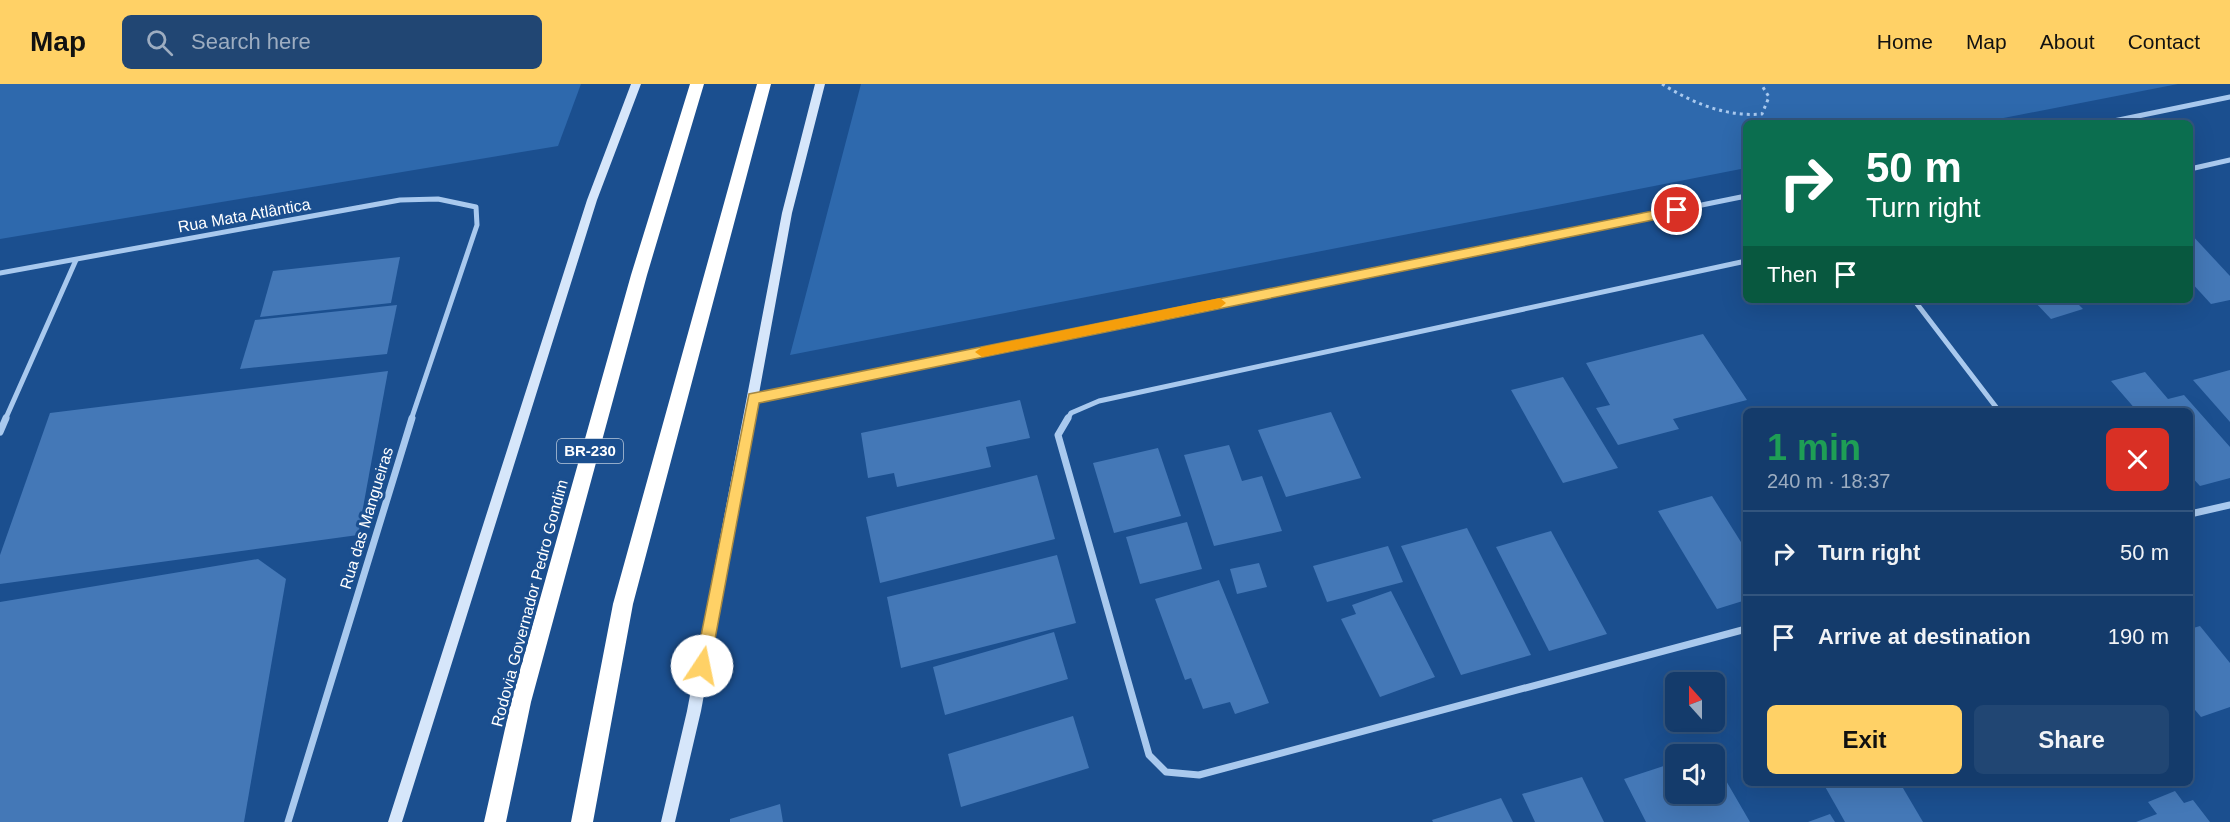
<!DOCTYPE html>
<html lang="en">
<head>
<meta charset="utf-8">
<style>
	:root { --surface:#143b6b; --page:#214673; --text:#f1f3f6; --muted:#9dadc1; --line:#33557e; --accent:#ffd166 }
	body { margin:0; font-family:Helvetica,sans-serif; background:var(--page); color:var(--text); height:100vh; display:flex; flex-direction:column; font-size:22px; white-space:nowrap }
	* { box-sizing:border-box; margin:0 }
	p { font-size:20px; color:var(--muted) }
	.icon { flex:none; width:33px; height:33px; fill:none; stroke:currentColor; stroke-width:2; stroke-linecap:round; stroke-linejoin:round }
	.map { position:relative; flex:1; overflow:hidden }
	.panel { position:absolute; left:1743px; top:324px; width:450px; height:378px; display:flex; flex-direction:column; background:var(--surface); border-radius:9px; box-shadow:0 6px 24px #0002,0 0 0 2px var(--line) }
	.panel>* { flex:none }
	.banner { position:absolute; left:1743px; top:36px; width:450px; height:183px; border-radius:9px; box-shadow:0 6px 24px #0002,0 0 0 2px var(--line); background:#0b6e4f; color:#fff; overflow:hidden }
	.needle { width:39px; rotate:339deg }
	.controls { position:absolute; left:1665px; top:588px; display:grid; gap:12px }
	.controls a { display:grid; place-items:center; width:60px; height:60px; border-radius:9px; background:var(--surface); box-shadow:0 6px 24px #0002,0 0 0 2px var(--line); font-size:30px }
	.pin { position:absolute; display:grid; place-items:center; width:51px; height:51px; color:#fff; margin:-26px; border:3px solid #fff; border-radius:50%; box-shadow:0 2px 6px #0007 }
	.me { position:absolute; width:66px; margin:-33px; rotate:11deg; stroke-linejoin:round; filter:drop-shadow(0 0 4px #0008) }
	.turn { display:flex; align-items:center; gap:21px; height:126px; padding:0 24px; font-size:27px }
	.turn .icon { width:78px; height:78px; stroke-width:2.5 }
	.turn b { display:block; font-size:42px; line-height:51px }
	.then { display:flex; align-items:center; height:57px; padding:0 24px; background:#0003; gap:12px; font-size:22px }
	.round { display:grid; place-items:center; flex:none; width:63px; height:63px; border-radius:9px; background:var(--page) }
	.overview { display:flex; align-items:center; justify-content:space-between; height:102px; padding:0 24px }
	h1 { font-size:36px; font-weight:800; line-height:45px; color:#1e9e55 }
	.primary-button { display:flex; gap:12px; margin-top:auto; padding:12px 24px }
	.primary-button a { flex:1; height:69px; border-radius:9px; background:var(--accent); color:#111; font-size:24px; font-weight:800; line-height:69px; text-align:center }
	.primary-button a+a { background:var(--page); color:var(--text) }
	ul { padding:0; list-style:none }
	li { display:flex; align-items:center; gap:18px; height:84px; padding:0 24px; border-top:2px solid var(--line) }
	li div { flex:1 }
	li b { display:block; font-size:22px }
	li em { font-style:normal }
	header { display:flex; align-items:center; gap:36px; box-sizing:border-box; height:84px; padding:0 30px; background:var(--accent); color:#111 }
	header strong { font-size:28px }
	nav { display:flex; gap:33px; margin-inline-start:auto; font-size:21px }
	.search { width:420px; height:54px; background:var(--page); display:flex; align-items:center; gap:15px; box-sizing:border-box; padding:0 21px; border-radius:9px; color:var(--muted); font-size:22px }
	.map>svg:first-child { display:block }
	.green { fill:#2e69ad }
	.building { fill:#4478b7 }
	.lines { fill:none; stroke-linecap:round; stroke-linejoin:round }
	.path { stroke:#a9c9ee; stroke-width:3; stroke-dasharray:3 4; stroke-linecap:butt }
	.street-far1 { stroke:#a9c9ee; stroke-width:5 }
	.street { stroke:#a9c9ee; stroke-width:7 }
	.secondary { fill:#d6e6fa; fill-rule:evenodd }
	.highway { fill:#fff; fill-rule:evenodd }
	.route { fill:#ffd166; stroke:#a68842; stroke-width:1.5 }
	.slow { fill:#f59e0b }
	.labels { text-anchor:middle; stroke-width:6; stroke-linejoin:round; paint-order:stroke }
	.shield { fill:#1b4f8f; stroke:#bbcadd; stroke-width:1.5 }
	.shield-label { font-size:15px; font-weight:bold; fill:#fff }
	.street-label { font-size:16px; fill:#fff; stroke:#1b4f8f }
</style>
</head>
<body>
<header>
<strong>Map</strong>
<div class="search"><svg class="icon" aria-label="search" viewBox="0 0 24 24"><circle cx="10" cy="10" r="6"/><path d="M15 15l6 6"/></svg>Search here</div>
<nav><a>Home</a><a>Map</a><a>About</a><a>Contact</a></nav>
</header>
<div class="map">
<svg width="2230" height="738" viewBox="0 0 2230 738">
	<rect width="100%" height="100%" fill="#1b4f8f"/>
	<!-- green -->
	<g class="green">
		<polygon points="0,0 581,0 558,62 0,155"/>
		<polygon points="861,0 2178,0 1978,39 1746,39 1746,84 790,271"/>
	</g>
	<!-- building -->
	<g class="building">
		<polygon points="2190,149 2230,192 2230,216 2211,220 2190,197"/>
		<polygon points="400,173 391,219 260,233 273,187"/>
		<polygon points="2033,216 2074,216 2083,225 2051,235"/>
		<polygon points="397,221 387,270 240,285 255,236"/>
		<polygon points="1703,250 1747,316 1673,335 1679,345 1618,361 1596,324 1610,321 1586,279"/>
		<polygon points="2230,286 2230,338 2193,296"/>
		<polygon points="388,287 358,451 0,500 0,471 50,329"/>
		<polygon points="2145,288 2168,315 2184,311 2230,363 2230,394 2200,402 2190,391 2190,327 2137,327 2111,297"/>
		<polygon points="1563,293 1618,384 1563,399 1511,306"/>
		<polygon points="1020,316 1030,354 986,363 991,383 897,403 894,389 868,394 861,349"/>
		<polygon points="1331,328 1361,394 1286,413 1258,346"/>
		<polygon points="1229,361 1242,397 1262,392 1282,447 1214,462 1184,371"/>
		<polygon points="1158,364 1181,432 1114,449 1093,379"/>
		<polygon points="1037,391 1055,455 880,499 866,433"/>
		<polygon points="1712,412 1746,466 1746,516 1717,525 1658,427"/>
		<polygon points="1187,438 1202,485 1140,500 1126,453"/>
		<polygon points="1467,444 1531,571 1461,591 1401,462"/>
		<polygon points="1551,447 1607,550 1549,567 1496,463"/>
		<polygon points="1388,462 1403,498 1327,518 1313,482"/>
		<polygon points="1057,471 1076,539 901,584 887,513"/>
		<polygon points="258,475 286,495 244,738 0,738 0,518"/>
		<polygon points="1259,479 1267,503 1237,510 1230,485"/>
		<polygon points="1219,496 1269,619 1235,630 1230,618 1203,625 1191,594 1185,596 1155,515"/>
		<polygon points="1391,507 1435,593 1380,613 1341,535 1356,530 1352,521"/>
		<polygon points="2200,542 2230,579 2230,623 2201,633 2190,620 2190,545"/>
		<polygon points="1054,548 1068,595 945,631 933,583"/>
		<polygon points="1073,632 1089,684 961,723 948,670"/>
		<polygon points="1714,676 1750,738 1646,738 1624,695 1676,678 1676,710 1714,710"/>
		<polygon points="1582,693 1604,738 1535,738 1522,710"/>
		<polygon points="1823,699 1900,699 1923,738 1845,738"/>
		<polygon points="2175,707 2184,719 2193,716 2210,738 2136,738 2157,730 2148,718"/>
		<polygon points="1501,714 1513,738 1433,738 1432,736"/>
		<polygon points="780,720 783,738 730,738 730,735"/>
		<polygon points="1830,730 1835,738 1808,738"/>
	</g>
	<g class="lines">
		<!-- path -->
		<path class="path" d="M1662,0C1693,19 1725,33 1762,30L1769,13L1761,0"/>
		<!-- street-far1 -->
		<g class="street-far1">
			<polyline points="2104,39 2230,13"/>
			<polyline points="2190,85 2230,76"/>
			<polyline points="0,189 400,116 438,115 476,123 477,141 411,336"/>
			<polyline points="1914,216 1999,327"/>
			<polyline points="753,314 1746,112"/>
			<polyline points="5,336 76,176"/>
			<polyline points="1067,336 1071,329 1099,317 1746,177"/>
		</g>
		<!-- street -->
		<g class="street">
			<polyline points="1068,334 1058,351 1149,671 1166,688 1199,691 1746,545"/>
			<polyline points="0,348 6,334"/>
			<polyline points="2190,430 2230,421"/>
			<polyline points="288,738 412,334"/>
		</g>
		<!-- secondary -->
		<g class="secondary">
			<polygon points="631,0 641,0 597,116 402,738 388,738 587,116"/>
			<polygon points="815,0 825,0 792,129 701,627 675,738 661,738 687,627 782,129"/>
		</g>
		<!-- highway -->
		<g class="highway">
			<polygon points="690,0 704,0 647,191 531,618 506,738 484,738 511,618 631,191"/>
			<polygon points="757,0 771,0 633,520 593,738 571,738 613,520"/>
		</g>
	</g>
	<!-- route -->
	<polygon class="route" points="1677,122 1683,126 1677,131 759,319 710,582 708,588 702,590 697,588 695,582 749,310"/>
	<!-- slow -->
	<polygon class="slow" points="1220,214 1226,219 1220,224 982,273 975,268 982,263"/>
	<g class="labels">
		<!-- shield labels -->
		<rect class="shield" x="557" y="355" width="66" height="24" rx="4.5"/>
		<g class="shield-label">
			<text x="590" y="372">BR-230</text>
		</g>
		<!-- street labels -->
		<g class="street-label">
			<text transform="translate(244 131) rotate(-10)" y="6">Rua Mata Atlântica</text>
			<text transform="translate(366 434) rotate(-73)" y="6">Rua das Mangueiras</text>
			<text transform="translate(529 519) rotate(-75)" y="6">Rodovia Governador Pedro Gondim</text>
		</g>
	</g>
</svg>
<div class="controls">
<a><svg class="needle" viewBox="-14 -14 28 28"><path d="M0-13l5 13h-10z" fill="#e53935"/><path d="M0 13l5-13h-10z" fill="#9dadc1"/></svg></a>
<a><svg class="icon" aria-label="sound" viewBox="0 0 24 24"><path d="M4 9h4l5-4v14l-5-4H4zM17 9q2 3 0 6"/></svg></a>
</div>
<div class="pin" style="left:1677px;top:126px;background:#d93025"><svg class="icon" aria-label="arrive" viewBox="0 0 24 24"><path d="M6 21V4h12l-3 4 3 4H6"/></svg></div>
<svg class="me" style="left:702px;top:582px" viewBox="-20 -20 40 40"><circle r="19" fill="#fff"/><path d="M0-13L10 11 0 6-10 11z" fill="#ffd166"/></svg>
<div class="banner">
<div class="turn"><svg class="icon" aria-label="right" viewBox="0 0 24 24"><path d="M7 20v-9h11M14 6l5 5-5 5"/></svg><div><b>50 m</b>Turn right</div></div>
<div class="then">Then<svg class="icon" aria-label="arrive" viewBox="0 0 24 24"><path d="M6 21V4h12l-3 4 3 4H6"/></svg></div>
</div>
<section class="panel">
<div class="overview"><div><h1>1 min</h1><p>240 m · 18:37</p></div><a class="round" style="background:#d93025;color:#fff"><svg class="icon" aria-label="close" viewBox="0 0 24 24"><path d="M6 6l12 12M18 6L6 18"/></svg></a></div>
<ul>
<li><svg class="icon" aria-label="right" viewBox="0 0 24 24"><path d="M7 20v-9h11M14 6l5 5-5 5"/></svg><div><b>Turn right</b></div><em>50 m</em></li>
<li><svg class="icon" aria-label="arrive" viewBox="0 0 24 24"><path d="M6 21V4h12l-3 4 3 4H6"/></svg><div><b>Arrive at destination</b></div><em>190 m</em></li>
</ul>
<div class="primary-button"><a>Exit</a><a>Share</a></div>
</section>
</div>
</body>
</html>
